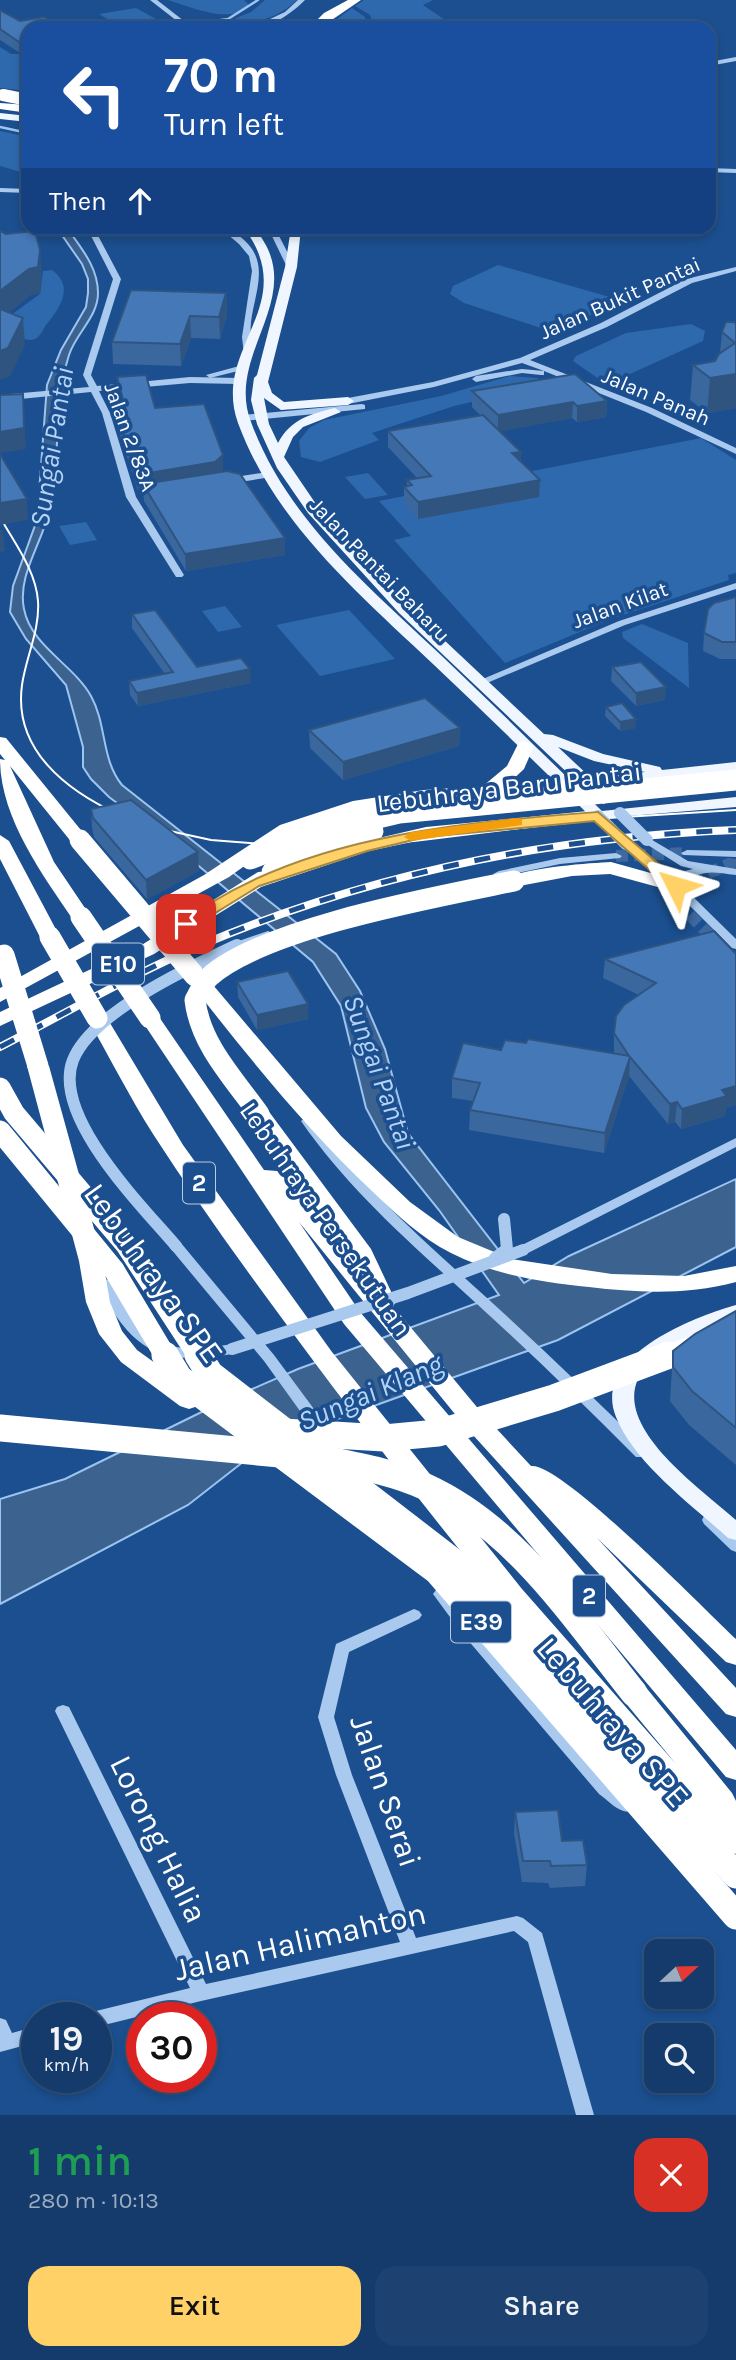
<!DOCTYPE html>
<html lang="en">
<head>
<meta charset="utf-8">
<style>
	:root { --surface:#143b6b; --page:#1d4271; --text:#f1f3f6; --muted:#9dadc1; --line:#33557e; --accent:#ffd166 }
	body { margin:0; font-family:Karla,sans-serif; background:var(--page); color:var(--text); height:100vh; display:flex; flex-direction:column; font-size:26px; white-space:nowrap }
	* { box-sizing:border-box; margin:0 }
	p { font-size:23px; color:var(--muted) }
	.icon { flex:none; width:38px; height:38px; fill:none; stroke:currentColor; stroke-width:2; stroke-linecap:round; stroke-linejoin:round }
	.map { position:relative; height:2115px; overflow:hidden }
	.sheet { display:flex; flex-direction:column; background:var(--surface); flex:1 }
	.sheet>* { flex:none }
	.top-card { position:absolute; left:21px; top:21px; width:695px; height:214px; border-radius:21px; box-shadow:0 4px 10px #0003,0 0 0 2px var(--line); background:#1a4fa0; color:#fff; overflow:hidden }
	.needle { width:46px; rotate:68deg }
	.tools { position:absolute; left:644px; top:1939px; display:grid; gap:14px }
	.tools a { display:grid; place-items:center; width:70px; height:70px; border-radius:14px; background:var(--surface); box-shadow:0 4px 10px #0003,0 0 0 2px var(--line); font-size:35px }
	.speed { position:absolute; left:21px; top:2002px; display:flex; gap:14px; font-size:35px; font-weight:700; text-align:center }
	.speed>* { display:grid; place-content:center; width:91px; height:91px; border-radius:50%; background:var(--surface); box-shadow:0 4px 10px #0003,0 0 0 2px var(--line); line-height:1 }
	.speed small { font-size:18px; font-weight:400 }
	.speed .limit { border:10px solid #d22; background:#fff; color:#111 }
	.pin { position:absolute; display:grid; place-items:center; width:60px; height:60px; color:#fff; margin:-30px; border-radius:14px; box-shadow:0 4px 10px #0006 }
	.me { position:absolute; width:77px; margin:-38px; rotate:310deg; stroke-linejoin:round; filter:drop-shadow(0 0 5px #0008) }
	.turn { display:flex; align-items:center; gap:24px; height:147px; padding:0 28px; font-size:32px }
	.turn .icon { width:91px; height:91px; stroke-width:2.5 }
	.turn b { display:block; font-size:49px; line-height:60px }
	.then { display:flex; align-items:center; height:66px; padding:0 28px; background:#0003; gap:14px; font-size:26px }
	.round { display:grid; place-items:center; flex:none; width:74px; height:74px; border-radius:21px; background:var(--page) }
	.headline { display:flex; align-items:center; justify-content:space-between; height:119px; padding:0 28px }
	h1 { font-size:42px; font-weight:600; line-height:52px; color:#1e9e55 }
	.primary-button { display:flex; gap:14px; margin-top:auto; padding:14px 28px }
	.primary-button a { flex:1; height:80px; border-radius:21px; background:var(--accent); color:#111; font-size:28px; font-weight:600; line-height:80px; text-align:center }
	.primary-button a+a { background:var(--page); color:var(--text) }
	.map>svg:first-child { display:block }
	.green { fill:#2e69ad }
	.water { fill:#3c6290; stroke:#9cc4f0; stroke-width:2 }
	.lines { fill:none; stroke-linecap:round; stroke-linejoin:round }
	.stream { stroke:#9cc4f0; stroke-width:2.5 }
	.minor-tunnel { stroke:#3d69a0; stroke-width:12; stroke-dasharray:12 6; stroke-linecap:butt }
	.minor { fill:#a9c9ee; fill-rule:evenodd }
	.major { fill:#f0f6ff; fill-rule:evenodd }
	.highway { fill:#fff; fill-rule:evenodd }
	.tram { stroke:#fff; stroke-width:2 }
	.rail-casing { stroke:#fff; stroke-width:8 }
	.rail { stroke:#1b4f8f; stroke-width:5; stroke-dasharray:16; stroke-linecap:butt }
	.minor-bridge { stroke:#a9c9ee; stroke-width:12 }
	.highway-bridge-far2 { stroke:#fff; stroke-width:12 }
	.highway-bridge-far1 { stroke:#fff; stroke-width:21 }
	.highway-bridge { stroke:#fff; stroke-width:27 }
	.wall { fill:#3a679d }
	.shaded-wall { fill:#305480 }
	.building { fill:#4478b7; stroke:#305480; stroke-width:2 }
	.route { fill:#ffd166; stroke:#a68842; stroke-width:2 }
	.slow { fill:#f59e0b }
	.labels { text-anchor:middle; stroke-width:7; stroke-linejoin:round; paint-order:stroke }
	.far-street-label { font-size:21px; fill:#fff; stroke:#1b4f8f }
	.shield { fill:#1b4f8f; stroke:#bbcadd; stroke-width:2 }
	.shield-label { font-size:24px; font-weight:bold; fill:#fff }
	.street-label { font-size:26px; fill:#fff; stroke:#1b4f8f }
	.water-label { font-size:28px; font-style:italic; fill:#b5d3f5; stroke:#1b4f8f }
	.near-street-label { font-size:32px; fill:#fff; stroke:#1b4f8f }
</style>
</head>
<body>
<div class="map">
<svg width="736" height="2115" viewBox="0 0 736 2115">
	<rect width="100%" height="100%" fill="#1b4f8f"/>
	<!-- green -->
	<g class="green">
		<path d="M168,0H244L249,5C233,26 188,6 168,0Z"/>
		<path d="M265,0H297C279,17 258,25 234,19L251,12Z"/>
		<polygon points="364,0 433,0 423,5 445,20 400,22 374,28 370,15 355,6"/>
		<polygon points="136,8 156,19 119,26 99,14"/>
		<polygon points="352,8 365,17 368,28 325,28"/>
		<polygon points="0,47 11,54 28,54 28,77 21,90 0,88"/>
		<polygon points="0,131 28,137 28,174 0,166"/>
		<polygon points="498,265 620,300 556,333 464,303 450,294 453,286"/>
		<path d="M52,270C75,287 60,308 46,325C42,331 39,340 31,340C22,340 9,332 0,329V323L40,294L43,271Z"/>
		<polygon points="691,324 705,331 703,341 621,378 599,379 573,361 576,356 626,333"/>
		<polygon points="510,376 537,378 546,385 454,406 372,433 379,440 320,462 301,457 299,441 309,428 324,420 441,396"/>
		<polygon points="701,438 736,460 736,573 728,575 729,580 611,619 505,663 394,540 411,536 379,501"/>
		<polygon points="368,473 388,495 365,499 345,477"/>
		<polygon points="86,522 97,540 70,545 59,526"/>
		<polygon points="225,606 242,627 218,632 202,611"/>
		<polygon points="349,610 395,659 320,676 276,625"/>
		<polygon points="642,624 688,643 689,688 623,638 622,632"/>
	</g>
	<!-- water -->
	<path class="water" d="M57,228H67C81,248 98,267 98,293C98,317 76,333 69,355C53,406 61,461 49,512C42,543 17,576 24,609C31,646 74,665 91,696C107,725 101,759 122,785L336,954L360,991L385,1049L408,1133L524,1283L569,1256L736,1179V1247L558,1340L340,1418L282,1442L243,1462L188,1505L0,1604V1499L65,1479L218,1404L298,1369L499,1295L439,1210L384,1142L366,1108L341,1006L313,962L175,846L109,797L91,779L83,767V747L66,685L26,639L10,612L13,586L37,520L47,385L61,350L86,307L88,293V279L82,264Z"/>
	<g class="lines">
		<!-- stream -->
		<g class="stream">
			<polyline points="166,28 228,19 258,0"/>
			<polyline points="0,127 28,133"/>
		</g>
		<!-- minor-tunnel -->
		<g class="minor-tunnel">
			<polyline points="616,856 687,853"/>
			<polyline points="736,865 729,864 688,882 680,905 736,962"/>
		</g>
		<!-- minor -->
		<g class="minor">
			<polygon points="150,0 157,0 193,28 186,28"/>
			<path d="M298,0H305C291,14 271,28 251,28L285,12Z"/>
			<polygon points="736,57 736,61 709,66 709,62"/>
			<polygon points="709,168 736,169 736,173 709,172"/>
			<polygon points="0,188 28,189 28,193 0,192"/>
			<polygon points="87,228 94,228 121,279 91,375 97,386 190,377 238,378 242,381 238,384 190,383 99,391 110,413 136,497 184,575 182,577 176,577 126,497 102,413 91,392 0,401 0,395 89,387 83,375 113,279"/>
			<path d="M220,228C228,228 232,231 239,236C272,260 255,290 251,322C250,334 251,344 252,355L248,357L244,355L242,337L252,271L249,256L239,244Z"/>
			<polygon points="268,228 275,228 295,267 294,269 287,267"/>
			<polygon points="736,267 736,271 692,283 607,327 530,360 652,408 736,448 736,454 646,412 544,371 544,375 541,375 522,373 476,382 472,379 476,376 522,369 544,371 522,363 434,387 348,404 344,401 348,398 433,382 520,358 601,323 686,279"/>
			<polygon points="243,365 247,367 246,369 210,378 206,375"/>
			<polygon points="362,404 365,405 365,409 243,421 239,418 243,415"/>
			<polygon points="268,472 271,473 271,477 228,484 224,481 228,478"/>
			<polygon points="736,583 736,589 625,625 487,683 479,683 478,681 619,621"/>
			<path d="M647,837L688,861L736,869V875C712,872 701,868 682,886L736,939V949L732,948L672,888L620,844L622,842H630L676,880L685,871L693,869L681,866L643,842L641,840Z"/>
			<polygon points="687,850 736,851 736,857 683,855 681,853"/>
			<polygon points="616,853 622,856 620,858 560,864 499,877 493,874 499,871 560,858"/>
			<polygon points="268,931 274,934 272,936 237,948 231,945 233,943"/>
			<path d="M307,1117L311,1118C362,1187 424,1241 487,1298C541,1347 594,1398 646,1449L648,1453L646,1457H636C584,1405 532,1354 478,1305C415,1247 350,1192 301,1121Z"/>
			<polygon points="736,1138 736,1147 528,1253 523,1254 516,1250 518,1247"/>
			<polygon points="176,1242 181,1243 274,1355 328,1428 330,1432 328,1436 318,1436 264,1361 171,1249 169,1246"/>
			<path d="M103,1278L108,1280C144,1341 158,1357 232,1344L237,1346L239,1349L237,1352L232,1354C156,1367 132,1349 96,1283L98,1280Z"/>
			<polygon points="709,1515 714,1516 736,1537 736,1552 731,1550 704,1524 702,1520 704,1516"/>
			<path d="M441,1588L446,1590L471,1624L611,1784L633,1801L635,1806L633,1811C620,1815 609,1801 599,1794L461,1632L433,1594L436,1590Z"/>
			<polygon points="414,1609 419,1611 422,1615 419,1619 349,1652 334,1717 352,1775 416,1938 517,1916 523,1918 542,1933 594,2115 576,2115 528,1942 514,1931 201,2001 96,2027 96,2018 88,2018 90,2014 96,2011 190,1988 55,1711 57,1707 63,1705 69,1707 206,1984 400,1942 336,1775 318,1717 336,1644"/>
			<polygon points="0,2018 6,2020 12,2033 37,2026 37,2042 0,2052"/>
		</g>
		<!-- major -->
		<g class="major">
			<polygon points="0,113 28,116 28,122 0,119"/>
			<path d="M244,228H254C312,295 224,352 251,422C287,520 370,588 444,658C487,699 530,741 573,783L576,781L399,613L308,513L277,468L257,424L251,400L254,378L257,375L285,267L291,228H301L297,267L268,382L272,393L284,402L348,397L354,401L348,405L281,410L264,398L269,424L278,443C291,419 310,414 335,408L341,412L303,427L293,437L284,457L318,507L409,607L544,734L553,735L603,754L660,767L662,770L736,762V772L600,786L612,799L604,804L599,802L584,788H578L602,811L736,797V807L593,819C540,767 487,715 433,664C358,593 275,523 238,423C211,348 302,305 244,228ZM558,747L594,761L645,772L591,778Z"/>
			<path d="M736,1305V1320C708,1331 677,1339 654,1359C590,1413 698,1486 736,1520V1540L728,1538C692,1505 634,1463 616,1417C591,1356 694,1317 736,1305Z"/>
		</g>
		<!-- highway -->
		<g class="highway">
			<polygon points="348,0 361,0 320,28 309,28 324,13"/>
			<polygon points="0,103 28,105 28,113 0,109"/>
			<path d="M0,737L6,738L89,840L87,844H73L10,766L54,862L91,917L88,921H74C42,874 0,817 0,759L5,760L0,754Z"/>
			<polygon points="525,741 534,746 524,769 508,784 566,780 575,785 572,789 388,806 326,820 284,838 229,877 0,1002 0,988 204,875 280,825 353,801 424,790 483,786 507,766 519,742"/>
			<polygon points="598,810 605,812 607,816 605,820 426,839 369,851 261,887 154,954 0,1026 0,1012 140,946 258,872 270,871 357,843 426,827"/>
			<polygon points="0,835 9,841 60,937 57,941 43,941 40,937 0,859"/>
			<path d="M611,862L683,882L686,886L676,892L610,874L572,876L514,887L504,881C515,868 591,863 611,862Z"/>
			<path d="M195,970L202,972L341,1136L410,1202L458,1237L511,1259L612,1274L684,1276L736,1266V1282C687,1295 639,1293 589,1287C542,1282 494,1275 451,1253C421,1238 396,1214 372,1191C304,1127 246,1054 188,980L185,976Z"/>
			<path d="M97,1012L107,1018L183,1145L332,1352L522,1589L676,1764L624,1701L620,1693L624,1685L634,1682L644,1685L732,1793L736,1801V1854C709,1844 637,1761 615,1735C517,1625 425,1508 336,1391C273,1307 210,1222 153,1134C129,1096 109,1056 87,1018Z"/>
			<path d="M150,1012L157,1014L264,1170L277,1171L297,1190L353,1258L248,1114L259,1107L267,1109L371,1249L396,1302L393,1306L481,1412L531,1466C560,1461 707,1612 736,1639V1665L726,1662L597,1538L736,1688V1717L726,1714L463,1424L299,1222L360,1312L736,1750V1780L726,1777L344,1324L140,1018Z"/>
			<polygon points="38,1060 49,1066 103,1261 110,1302 122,1331 137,1350 198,1394 201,1400 198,1406 189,1409 180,1406 121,1362 99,1334 86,1302 79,1261 27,1066"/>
		</g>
		<!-- tram -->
		<g class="tram">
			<path d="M4,524C18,548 36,573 38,601C40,630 26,657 22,685C13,750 67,791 120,815"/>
			<polyline points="156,828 211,840 315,848 414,841 592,819 736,810"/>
		</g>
		<!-- rail casing -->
		<g class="rail-casing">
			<path id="rail" d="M0,1047C66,1013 131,975 199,946C371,873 550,837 736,830"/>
		</g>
		<!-- rail -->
		<use href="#rail" class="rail"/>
		<!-- minor-bridge -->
		<g class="minor-bridge">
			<polyline points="620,813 647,840"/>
			<polyline points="598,816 626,844"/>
			<path d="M176,1246C143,1207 51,1116 73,1060C92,1012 192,966 237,945"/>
			<polyline points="495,1258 507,1249 504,1219"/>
			<polyline points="232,1349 408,1293 523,1250"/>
		</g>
		<!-- highway-bridge-far2 -->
		<polyline class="highway-bridge-far2" points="3,95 28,100"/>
		<!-- highway-bridge-far1 -->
		<g class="highway-bridge-far1">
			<polyline points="80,840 195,976"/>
			<polyline points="250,859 323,831 399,813 736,780"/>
			<polyline points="272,872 304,854 373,831"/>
			<polyline points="81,917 150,1018"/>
			<polyline points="50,937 97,1018"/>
			<polyline points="4,955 38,1066"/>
			<polyline points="0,1088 14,1113 126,1245 199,1357"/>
			<path d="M259,1114C234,1079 200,1044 195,1000C199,993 203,983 209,977C266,927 437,897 514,881"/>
			<polyline points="0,1131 114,1270 166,1357"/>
			<polyline points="664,1357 736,1330"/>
		</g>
		<!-- highway-bridge -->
		<g class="highway-bridge">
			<polyline points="165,1355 179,1378 437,1571 736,1916"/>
			<polyline points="198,1355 210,1374 451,1560 736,1875"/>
			<polyline points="0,1428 280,1454"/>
			<polyline points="283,1432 384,1438 438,1433 554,1398 669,1355"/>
			<path d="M323,1459C358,1466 393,1472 426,1487C516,1528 574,1618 634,1693"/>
		</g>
	</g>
	<!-- wall -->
	<g class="wall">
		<polygon points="0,10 20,21 20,53 0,40"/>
		<polygon points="226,293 227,315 220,339 191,338 181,366 113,364 112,342"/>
		<polygon points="736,324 736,408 707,413 690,400 693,365 715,361 720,353 722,332"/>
		<polygon points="117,377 155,408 223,455 223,471 285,555 186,571 144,501 143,490 138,491 118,429 117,413 122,409 118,392"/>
		<polygon points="472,391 607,401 606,417 577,422 572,418 500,431 521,461 540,480 539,497 418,519 404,504 404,487 407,486 407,480 417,478 388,447 388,431 480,415 472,407"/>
		<polygon points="736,597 736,659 720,659 703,651 704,633"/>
		<polygon points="132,614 197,667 251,683 138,706 130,695 129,681 165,674 132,628"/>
		<polygon points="612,667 665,700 636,706 611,681"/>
		<polygon points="606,707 635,728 620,731 605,716"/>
		<polygon points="460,728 459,746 343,780 310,748 309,730"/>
		<polygon points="91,809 199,871 147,899 94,837 92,828"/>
		<polygon points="736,954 736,1105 726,1108 725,1116 681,1129 675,1122 668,1124 629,1076 604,1153 469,1130 470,1110 473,1101 452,1098 452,1078 501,1050 526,1043 614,1053 614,1033 639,995 603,978 605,959"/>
		<polygon points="237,982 308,1019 257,1030 238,997"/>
		<polygon points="736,1311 736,1465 689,1425 670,1401 673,1351"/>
		<polygon points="515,1812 562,1841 587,1865 585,1886 550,1888 548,1883 522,1882 514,1833"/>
	</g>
	<!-- shaded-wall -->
	<g class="shaded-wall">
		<polygon points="28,39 28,51 20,53 19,42"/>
		<polygon points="40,250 42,276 40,294 31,295 0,320 0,291"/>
		<polygon points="226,293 227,315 220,339 219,317"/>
		<polygon points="190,316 191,338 181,366 180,344"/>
		<polygon points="23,318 25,345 10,376 0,380 0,351"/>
		<polygon points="736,374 736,408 707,413 710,378"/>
		<polygon points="23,394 26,449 0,453 0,432"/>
		<polygon points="607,401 606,417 577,422 577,406"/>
		<polygon points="573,402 572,418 498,432 498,415"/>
		<polygon points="521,452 521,468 512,453"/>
		<polygon points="223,455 223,471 143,484 143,490 138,491 137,475"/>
		<polygon points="540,480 539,497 418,519 418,502"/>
		<polygon points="27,499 28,520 0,525 0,503"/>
		<polygon points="0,530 3,530 5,551 0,552"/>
		<polygon points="285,538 285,555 186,571 185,554"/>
		<polygon points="250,669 251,683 138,706 137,693"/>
		<polygon points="666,687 665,700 636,706 636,693"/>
		<polygon points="636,719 635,728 620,731 620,722"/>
		<polygon points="460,728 459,746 343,780 343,762"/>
		<polygon points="198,852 199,871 147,899 146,880"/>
		<polygon points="308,1004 308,1019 257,1030 257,1015"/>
		<polygon points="630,1057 629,1076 604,1153 605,1133"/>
		<polygon points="736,1086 736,1105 726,1108 725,1116 681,1129 682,1109 722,1090"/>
		<polygon points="677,1102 675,1122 668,1124 670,1104"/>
	</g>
	<!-- building -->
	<g class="building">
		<polygon points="0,10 20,21 44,17 61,28 28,28 28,39 19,42 0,29"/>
		<polygon points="0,231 6,234 35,231 40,250 38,267 29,269 0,291"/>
		<polygon points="131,290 226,293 219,317 190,316 180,344 112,342"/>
		<polygon points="0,309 23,318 8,348 0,351"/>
		<polygon points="726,322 734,322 736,324 736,374 710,378 693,365 715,361 719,354 735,343 722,332"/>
		<polygon points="575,374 607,401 577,406 573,402 498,415 472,391"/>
		<polygon points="146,375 155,408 204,404 223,455 215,462 137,475 117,413 125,407 117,377"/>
		<polygon points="23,394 24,428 0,432 0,395"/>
		<polygon points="483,415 521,452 512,453 540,480 418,502 404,487 412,485 407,480 431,476 388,431"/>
		<polygon points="0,454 27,499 0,503"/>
		<polygon points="227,471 240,474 285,538 185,554 143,484"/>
		<polygon points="736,597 736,642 722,642 704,633 708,609 714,603"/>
		<polygon points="155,610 197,667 241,658 250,669 137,693 129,681 173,672 132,614"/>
		<polygon points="641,662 666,687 636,693 612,667"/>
		<polygon points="425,698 460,728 343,762 309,730"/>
		<polygon points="622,703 636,719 620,722 606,707"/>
		<polygon points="131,800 198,852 146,880 93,818 91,809"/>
		<polygon points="714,931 736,954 736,1086 722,1090 727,1096 682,1109 677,1102 670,1104 630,1057 605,1133 470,1110 480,1083 452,1078 463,1043 501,1050 505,1040 526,1043 528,1039 629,1056 614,1033 616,1016 624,1005 656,983 605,959"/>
		<polygon points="288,971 308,1004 257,1015 237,982"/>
		<polygon points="736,1311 736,1428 692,1391 673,1367 673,1351 695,1334"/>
		<polygon points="558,1810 562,1841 583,1840 587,1865 551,1866 550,1861 523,1861 515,1812"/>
	</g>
	<!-- route -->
	<path class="route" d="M598,812L681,883V889H671L594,821L426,837L367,851L259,886L191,928H181L179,924C187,914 203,908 214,901C326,833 470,822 598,812Z"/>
	<!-- slow -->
	<polygon class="slow" points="517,818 522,819 522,825 411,841 404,837 411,832"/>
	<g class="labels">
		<!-- far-street labels -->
		<g class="far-street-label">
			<text transform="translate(620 298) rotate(-24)" y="7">Jalan Bukit Pantai</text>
			<text transform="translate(656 397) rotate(23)" y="7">Jalan Panah</text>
			<text transform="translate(130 437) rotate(70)" y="7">Jalan 2/83A</text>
			<text transform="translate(380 570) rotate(46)" y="7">Jalan Pantai Baharu</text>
			<text transform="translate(620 605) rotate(-20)" y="7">Jalan Kilat</text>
		</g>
		<!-- shield labels -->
		<g class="shield">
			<rect x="92" y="943.5" width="52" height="41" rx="5"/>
			<rect x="183" y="1162.5" width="32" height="41" rx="5"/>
			<rect x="573" y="1575.5" width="32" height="41" rx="5"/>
			<rect x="451" y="1601.5" width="60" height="41" rx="5"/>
		</g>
		<g class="shield-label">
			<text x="118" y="972">E10</text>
			<text x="199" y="1191">2</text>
			<text x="589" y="1604">2</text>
			<text x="481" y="1630">E39</text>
		</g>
		<!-- street labels -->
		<g class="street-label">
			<text transform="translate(509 787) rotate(-7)" y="9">Lebuhraya Baru Pantai</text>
			<text transform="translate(326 1219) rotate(55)" y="9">Lebuhraya Persekutuan</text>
		</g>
		<!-- water labels -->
		<g class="water-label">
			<text transform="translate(51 447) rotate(-81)" y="10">Sungai Pantai</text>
			<text transform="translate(380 1072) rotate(70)" y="10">Sungai Pantai</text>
			<text transform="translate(370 1392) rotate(-23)" y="10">Sungai Klang</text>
		</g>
		<!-- near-street labels -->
		<g class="near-street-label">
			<text transform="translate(154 1273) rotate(54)" y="11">Lebuhraya SPE</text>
			<text transform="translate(613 1722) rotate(49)" y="11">Lebuhraya SPE</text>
			<text transform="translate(386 1791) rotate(71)" y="11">Jalan Serai</text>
			<text transform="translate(159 1839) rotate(64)" y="11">Lorong Halia</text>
			<text transform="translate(300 1941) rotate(-13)" y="11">Jalan Halimahton</text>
		</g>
	</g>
</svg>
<div class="tools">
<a><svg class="needle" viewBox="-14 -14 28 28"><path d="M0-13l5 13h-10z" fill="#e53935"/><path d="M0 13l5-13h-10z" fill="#9dadc1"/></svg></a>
<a><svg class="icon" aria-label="search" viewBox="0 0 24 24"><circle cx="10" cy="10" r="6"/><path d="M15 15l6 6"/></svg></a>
</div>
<div class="speed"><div>19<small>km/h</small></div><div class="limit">30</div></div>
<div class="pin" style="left:186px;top:924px;background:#d93025"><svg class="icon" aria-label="arrive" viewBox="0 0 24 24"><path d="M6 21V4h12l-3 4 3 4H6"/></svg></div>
<svg class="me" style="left:676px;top:886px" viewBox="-20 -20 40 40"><path d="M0-17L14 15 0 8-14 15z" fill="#ffd166" stroke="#fff" stroke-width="4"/></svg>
<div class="top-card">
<div class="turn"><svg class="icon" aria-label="left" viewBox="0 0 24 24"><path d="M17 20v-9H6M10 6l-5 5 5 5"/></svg><div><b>70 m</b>Turn left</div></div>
<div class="then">Then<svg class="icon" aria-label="ahead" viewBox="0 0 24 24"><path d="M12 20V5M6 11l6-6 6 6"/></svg></div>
</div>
</div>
<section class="sheet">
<div class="headline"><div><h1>1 min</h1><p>280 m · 10:13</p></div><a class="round" style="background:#d93025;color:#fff"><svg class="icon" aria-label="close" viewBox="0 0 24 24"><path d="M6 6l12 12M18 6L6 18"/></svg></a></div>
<div class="primary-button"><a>Exit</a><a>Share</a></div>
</section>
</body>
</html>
